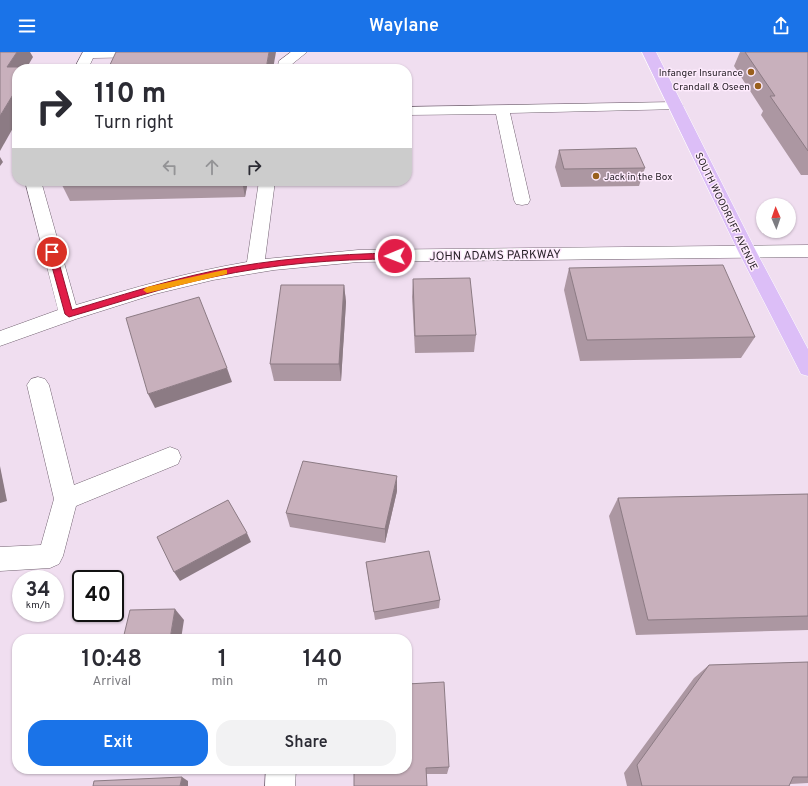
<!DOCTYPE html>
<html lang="en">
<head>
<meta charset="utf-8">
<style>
	:root { --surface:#fff; --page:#f2f2f3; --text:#2b2b33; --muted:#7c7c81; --accent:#1a73e8 }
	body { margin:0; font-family:Overpass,sans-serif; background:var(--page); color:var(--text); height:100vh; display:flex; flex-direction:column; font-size:15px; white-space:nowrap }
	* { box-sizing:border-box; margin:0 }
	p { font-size:13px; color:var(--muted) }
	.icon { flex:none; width:22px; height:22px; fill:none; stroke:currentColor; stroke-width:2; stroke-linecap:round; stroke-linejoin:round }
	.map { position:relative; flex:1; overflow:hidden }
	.side { position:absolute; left:12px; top:582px; width:400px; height:140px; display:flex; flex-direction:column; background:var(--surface); border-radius:16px; box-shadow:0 1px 3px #0004 }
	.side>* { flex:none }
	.banner { position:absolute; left:12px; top:12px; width:400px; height:122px; border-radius:16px; box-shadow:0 1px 3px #0004; background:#fff; color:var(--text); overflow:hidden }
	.needle { width:26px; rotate:358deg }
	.buttons { position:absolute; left:756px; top:146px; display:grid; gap:8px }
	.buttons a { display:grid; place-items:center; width:40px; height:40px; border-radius:50%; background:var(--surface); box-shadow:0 1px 3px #0004; font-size:20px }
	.speed { position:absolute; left:12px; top:518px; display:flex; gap:8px; font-size:20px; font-weight:700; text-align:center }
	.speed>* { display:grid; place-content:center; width:52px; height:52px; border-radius:50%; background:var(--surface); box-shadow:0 1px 3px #0004; line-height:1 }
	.speed small { font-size:10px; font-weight:400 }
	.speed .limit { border:2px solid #111; border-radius:6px; background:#fff; color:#111 }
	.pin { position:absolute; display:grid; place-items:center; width:34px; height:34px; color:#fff; margin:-17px; border:2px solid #fff; border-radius:50%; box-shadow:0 1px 4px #0007 }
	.me { position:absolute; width:44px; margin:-22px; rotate:269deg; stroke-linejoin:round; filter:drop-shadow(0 0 3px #0008) }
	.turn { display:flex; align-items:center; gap:14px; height:84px; padding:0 16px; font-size:18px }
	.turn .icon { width:52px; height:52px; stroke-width:2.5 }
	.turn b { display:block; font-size:28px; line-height:34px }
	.lanes { display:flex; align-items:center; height:38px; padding:0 16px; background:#0003; justify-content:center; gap:20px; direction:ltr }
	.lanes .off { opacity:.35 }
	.eta { display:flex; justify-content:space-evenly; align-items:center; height:68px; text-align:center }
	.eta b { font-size:24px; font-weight:600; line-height:28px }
	.cta { display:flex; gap:8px; margin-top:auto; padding:8px 16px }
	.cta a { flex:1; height:46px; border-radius:16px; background:var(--accent); color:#fff; font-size:16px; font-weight:600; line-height:46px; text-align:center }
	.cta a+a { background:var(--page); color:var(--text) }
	header { display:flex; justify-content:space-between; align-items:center; height:52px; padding:0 16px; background:var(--accent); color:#fff; font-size:18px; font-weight:600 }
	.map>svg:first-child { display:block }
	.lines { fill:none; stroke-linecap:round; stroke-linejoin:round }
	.minor-casing { stroke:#736372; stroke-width:1 }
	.major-casing { stroke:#fff; stroke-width:1 }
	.minor { fill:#fff; fill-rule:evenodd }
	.major { fill:#dcbef7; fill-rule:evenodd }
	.wall { fill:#ac97a2 }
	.shaded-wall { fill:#8c7b84 }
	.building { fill:#c8b0bc; stroke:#8c7b84 }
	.route { fill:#e11d48; stroke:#92132f }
	.slow { fill:#f59e0b }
	.poi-dot { fill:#99601d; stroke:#feebfd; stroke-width:1.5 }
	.labels { text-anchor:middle; stroke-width:3; stroke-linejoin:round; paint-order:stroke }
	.far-poi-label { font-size:10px; fill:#251f25; stroke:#feebfd; text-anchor:end }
	.far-street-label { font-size:10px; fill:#251f25; stroke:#feebfd }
	.street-label { font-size:12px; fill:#251f25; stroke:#feebfd }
</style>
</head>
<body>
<header><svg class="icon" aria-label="menu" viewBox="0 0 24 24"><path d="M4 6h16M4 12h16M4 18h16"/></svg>Waylane<svg class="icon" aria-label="share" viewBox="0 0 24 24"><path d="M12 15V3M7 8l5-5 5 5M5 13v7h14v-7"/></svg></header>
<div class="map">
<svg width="808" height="734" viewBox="0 0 808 734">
	<rect width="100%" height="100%" fill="#f0def0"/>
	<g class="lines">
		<!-- minor casing -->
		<g class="minor-casing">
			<g id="minor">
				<polygon points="83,0 208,0 206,3 201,4 93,6 88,17 74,17"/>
				<polygon points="291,0 307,0 291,13 291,17 277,17 279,9"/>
				<polygon points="676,50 681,51 683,54 681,57 510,61 530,148 528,152 522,153 516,152 514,148 496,62 407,63 407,55"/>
				<path d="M25,129H41L76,253C133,236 188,220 247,210L259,129H275L265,207L358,198L808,193V205L358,210L274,218L213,228L155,242L76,267L0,294V279L58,258Z"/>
				<polygon points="38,325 45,327 49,333 74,433 170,395 178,398 181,405 178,412 76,454 63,504 59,512 50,516 0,519 0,495 41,493 54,447 27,333 31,327"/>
				<polygon points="266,717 296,717 295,734 265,734"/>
			</g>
		</g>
		<!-- major casing -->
		<g class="major-casing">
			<polygon id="major" points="642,0 656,0 756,199 808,297 808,324 801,322 798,316 738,199"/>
		</g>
		<!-- minor -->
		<use href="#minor" class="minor"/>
		<!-- major -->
		<use href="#major" class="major"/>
	</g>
	<!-- wall -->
	<g class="wall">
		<polygon points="740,0 808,0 808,123 801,123 761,63 763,59 734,14"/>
		<polygon points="559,98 645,116 639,134 561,135 555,115"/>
		<polygon points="60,129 248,129 245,145 70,149"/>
		<polygon points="569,216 755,285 741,306 580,309 564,238"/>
		<polygon points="413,227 476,283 474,300 415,301 412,245"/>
		<polygon points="344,233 346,250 341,329 274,329 270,312"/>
		<polygon points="397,439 385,491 290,475 286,461"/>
		<polygon points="808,442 808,578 636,583 609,464 618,446"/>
		<polygon points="366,510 440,548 439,556 375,568"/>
		<polygon points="808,610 808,731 790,732 789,734 627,734 624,721 694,626 709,613"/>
		<polygon points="449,715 447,722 427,722 354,717"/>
	</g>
	<!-- shaded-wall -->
	<g class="shaded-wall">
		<polygon points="17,0 30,0 33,5 26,17 7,15"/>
		<polygon points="269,0 276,0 273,17 266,17"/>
		<polygon points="17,36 17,69 0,99 0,64"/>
		<polygon points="0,105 3,110 0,114"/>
		<polygon points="242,129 248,129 245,145"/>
		<polygon points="344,233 346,250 341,329 339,312"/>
		<polygon points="227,316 232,330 155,356 148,342"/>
		<polygon points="0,414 7,449 0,451"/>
		<polygon points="397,424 397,439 385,491 385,477"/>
		<polygon points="247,481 251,490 180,529 174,520"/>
		<polygon points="175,557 184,568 181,587 170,587"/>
		<polygon points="182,725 188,729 188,734 180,734"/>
	</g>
	<!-- building -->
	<g class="building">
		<polygon points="0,0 17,0 7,15 30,15 28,17 17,17 17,36 0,64"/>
		<polygon points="116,0 269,0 266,17 108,17"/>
		<polygon points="745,0 808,0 808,99 770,44 775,44"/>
		<polygon points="636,96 645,116 564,117 559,98"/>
		<polygon points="723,213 755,285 587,288 569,216"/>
		<polygon points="470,226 476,283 415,284 413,227"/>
		<polygon points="281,233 344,233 339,312 270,312"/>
		<polygon points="199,245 227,316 148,342 126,266"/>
		<polygon points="303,409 397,424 385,477 286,461"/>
		<polygon points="808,442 808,564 648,568 618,446"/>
		<polygon points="228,448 247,481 174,520 157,485"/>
		<polygon points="429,499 440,548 374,560 366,510"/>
		<polygon points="175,557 170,587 123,587 130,558"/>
		<polygon points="808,610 808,725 793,725 789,734 642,734 637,713 709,613"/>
		<polygon points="444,630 449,715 426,716 427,734 354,734 354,717 407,717 407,632"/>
		<polygon points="182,725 180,734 93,734 94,729"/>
	</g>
	<!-- route -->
	<path class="route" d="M52,198L56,200L72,258C119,244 165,229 213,219C273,207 335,202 395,201L399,204L395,207C335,207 273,212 213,225C164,235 117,251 69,265L65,262L48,200Z"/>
	<!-- slow -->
	<polygon class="slow" points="224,218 227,218 227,222 147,241 143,238 147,235"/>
	<!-- markers -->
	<g class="poi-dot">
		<circle cx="751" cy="20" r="4"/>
		<circle cx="758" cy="34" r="4"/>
		<circle cx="596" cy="124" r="4"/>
	</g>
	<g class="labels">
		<!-- far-poi labels -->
		<g class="far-poi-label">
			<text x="743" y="24">Infanger Insurance</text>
			<text x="750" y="38">Crandall &amp; Oseen</text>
			<text x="604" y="128" text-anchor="start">Jack in the Box</text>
		</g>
		<!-- far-street labels -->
		<g class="far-street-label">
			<text transform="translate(727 159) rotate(64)" y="4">SOUTH WOODRUFF AVENUE</text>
		</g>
		<!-- street labels -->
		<g class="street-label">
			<text transform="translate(495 203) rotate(-1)" y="4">JOHN ADAMS PARKWAY</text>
		</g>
	</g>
</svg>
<div class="buttons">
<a><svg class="needle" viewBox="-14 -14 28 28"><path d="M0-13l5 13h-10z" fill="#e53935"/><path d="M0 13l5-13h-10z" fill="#7c7c81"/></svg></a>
</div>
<div class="speed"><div>34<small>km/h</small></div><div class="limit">40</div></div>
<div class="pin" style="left:52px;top:200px;background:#d93025"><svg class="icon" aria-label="arrive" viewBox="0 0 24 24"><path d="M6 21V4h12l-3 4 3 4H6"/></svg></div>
<svg class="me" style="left:395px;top:204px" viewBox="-20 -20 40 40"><circle r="17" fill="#e11d48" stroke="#fff" stroke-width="3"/><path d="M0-11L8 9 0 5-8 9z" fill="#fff"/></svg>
<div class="banner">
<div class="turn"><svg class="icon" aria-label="right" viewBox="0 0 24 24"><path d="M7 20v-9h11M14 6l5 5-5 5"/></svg><div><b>110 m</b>Turn right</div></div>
<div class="lanes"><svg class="icon off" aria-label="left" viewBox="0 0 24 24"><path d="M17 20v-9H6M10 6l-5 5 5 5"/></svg><svg class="icon off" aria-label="ahead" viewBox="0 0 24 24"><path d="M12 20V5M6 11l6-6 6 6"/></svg><svg class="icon" aria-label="right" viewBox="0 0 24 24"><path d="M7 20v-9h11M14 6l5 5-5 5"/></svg></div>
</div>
<section class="side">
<div class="eta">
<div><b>10:48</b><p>Arrival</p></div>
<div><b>1</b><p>min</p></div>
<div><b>140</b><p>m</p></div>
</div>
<div class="cta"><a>Exit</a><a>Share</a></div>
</section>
</div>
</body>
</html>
